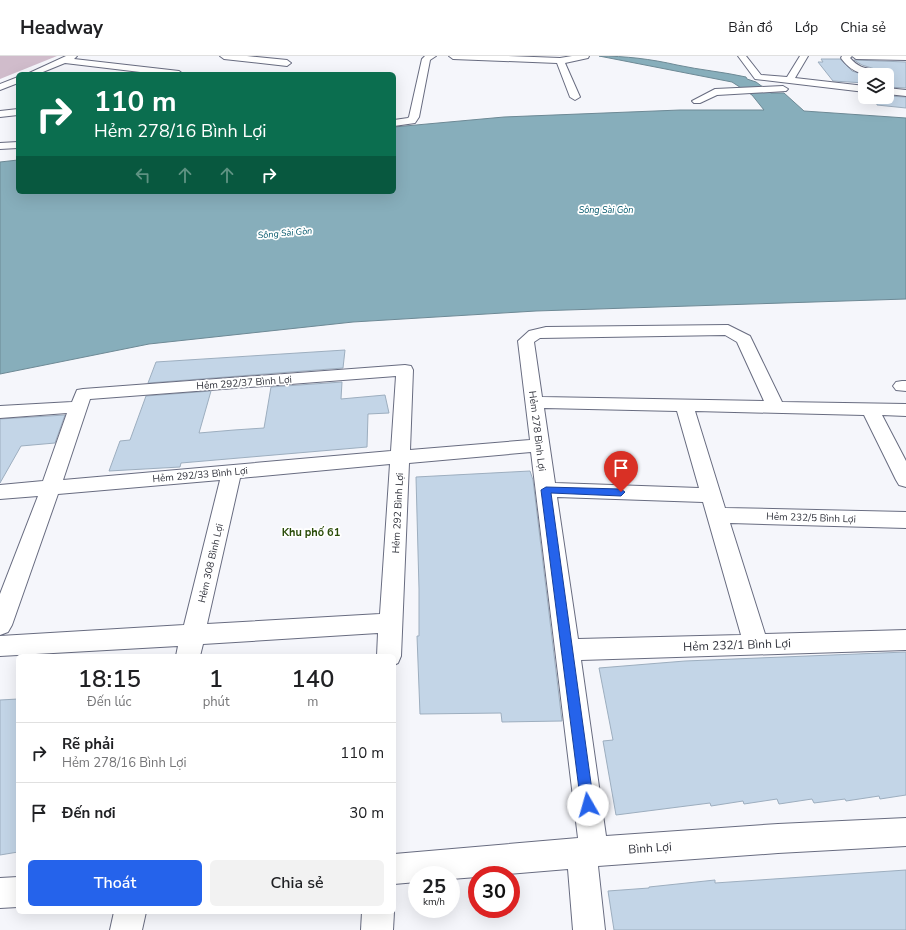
<!DOCTYPE html>
<html lang="vi">
<head>
<meta charset="utf-8">
<style>
	:root { --surface:#fff; --page:#f2f2f2; --text:#202124; --muted:#757577; --line:#e0e0e0; --accent:#2563eb }
	body { margin:0; font-family:"Nunito Sans",sans-serif; background:var(--page); color:var(--text); height:100vh; display:flex; flex-direction:column; font-size:15px; white-space:nowrap }
	* { box-sizing:border-box; margin:0 }
	p { font-size:13px; color:var(--muted) }
	.icon { flex:none; width:22px; height:22px; fill:none; stroke:currentColor; stroke-width:2; stroke-linecap:round; stroke-linejoin:round }
	.map { position:relative; flex:1; overflow:hidden }
	.sheet { position:absolute; left:16px; top:598px; width:380px; height:260px; display:flex; flex-direction:column; background:var(--surface); border-radius:6px; box-shadow:0 4px 16px #0002 }
	.sheet>* { flex:none }
	.banner { position:absolute; left:16px; top:16px; width:380px; height:122px; border-radius:6px; box-shadow:0 4px 16px #0002; background:#0b6e4f; color:#fff; overflow:hidden }
	.buttons { position:absolute; left:858px; top:12px; display:grid; gap:8px }
	.buttons a { display:grid; place-items:center; width:36px; height:36px; border-radius:6px; background:var(--surface); box-shadow:0 4px 16px #0002; font-size:20px }
	.speed { position:absolute; left:408px; top:810px; display:flex; gap:8px; font-size:20px; font-weight:700; text-align:center }
	.speed>* { display:grid; place-content:center; width:52px; height:52px; border-radius:50%; background:var(--surface); box-shadow:0 4px 16px #0002; line-height:1 }
	.speed small { font-size:10px; font-weight:400 }
	.speed .limit { border:6px solid #d22; background:#fff; color:#111 }
	.pin { position:absolute; display:grid; place-items:center; width:34px; height:34px; color:#fff; margin:-41px -17px; border-radius:50% 50% 50% 0; rotate:-45deg; box-shadow:0 0 4px #0007 }
	.pin .icon { rotate:45deg }
	.me { position:absolute; width:44px; margin:-22px; rotate:353deg; stroke-linejoin:round; filter:drop-shadow(0 0 3px #0008) }
	.turn { display:flex; align-items:center; gap:14px; height:84px; padding:0 12px; font-size:18px }
	.turn .icon { width:52px; height:52px; stroke-width:2.5 }
	.turn b { display:block; font-size:28px; line-height:34px }
	.lanes { display:flex; align-items:center; height:38px; padding:0 12px; background:#0003; justify-content:center; gap:20px; direction:ltr }
	.lanes .off { opacity:.35 }
	.eta { display:flex; justify-content:space-evenly; align-items:center; height:68px; text-align:center }
	.eta b { font-size:24px; font-weight:600; line-height:28px }
	.primary-button { display:flex; gap:8px; margin-top:auto; padding:8px 12px }
	.primary-button a { flex:1; height:46px; border-radius:6px; background:var(--accent); color:#fff; font-size:16px; font-weight:600; line-height:46px; text-align:center }
	.primary-button a+a { background:var(--page); color:var(--text) }
	ul { padding:0; list-style:none }
	li { display:flex; align-items:center; gap:12px; height:60px; padding:0 12px; border-top:1px solid var(--line) }
	li div { flex:1 }
	li b { display:block; font-size:15px }
	li em { font-style:normal }
	header { display:flex; align-items:center; gap:24px; box-sizing:border-box; height:56px; padding:0 20px; background:var(--surface); border-bottom:1px solid var(--line) }
	header strong { font-size:19px }
	nav { display:flex; gap:22px; margin-inline-start:auto; font-size:14px }
	.map>svg:first-child { display:block }
	.green { fill:#d0bccb }
	.water { fill:#87aebb; stroke:#6d8995 }
	.building { fill:#c3d5e7; stroke:#9daebf }
	.lines { fill:none; stroke-linecap:round; stroke-linejoin:round }
	.minor-casing { stroke:#686c80; stroke-width:2 }
	.minor { fill:#fff; fill-rule:evenodd }
	.route { fill:#2563eb; stroke:#184099 }
	.labels { text-anchor:middle; stroke-width:3.5; stroke-linejoin:round; paint-order:stroke }
	.far-water-label { font-size:9px; font-style:italic; fill:#01566a; stroke:#fff }
	.street-label { font-size:10px; fill:#31333c; stroke:#fff }
	.neighbourhood-label { font-size:11px; font-weight:bold; fill:#2b4d09; stroke:#fff }
	.near-street-label { font-size:12px; fill:#31333c; stroke:#fff }
</style>
</head>
<body>
<header>
<strong>Headway</strong>
<nav><a>Bản đồ</a><a>Lớp</a><a>Chia sẻ</a></nav>
</header>
<div class="map">
<svg width="906" height="874" viewBox="0 0 906 874">
	<rect width="100%" height="100%" fill="#f5f6fb"/>
	<!-- green -->
	<polygon class="green" points="0,0 57,0 0,23"/>
	<!-- water -->
	<path class="water" d="M599,0C625,0 651,3 677,9C700,14 724,16 746,21L747,23L756,26L771,37H784L804,55L906,62V243L536,255L353,266L149,288L0,318V106L18,104V136H394V71L504,61L680,54H764L752,39L732,26Z"/>
	<!-- building -->
	<g class="building">
		<polygon points="821,3 840,3 852,15 865,19 865,27 833,25 818,6 823,6"/>
		<polygon points="854,4 906,6 906,32 887,31 887,19 879,19 875,13 862,9"/>
		<polygon points="887,40 906,41 906,52 877,49 876,41 887,41"/>
		<polygon points="345,294 343,312 148,327 156,306"/>
		<polygon points="342,326 341,343 385,339 389,357 368,358 367,391 181,407 180,411 109,415 120,385 130,384 146,340 211,335 199,377 234,374 264,372 271,331"/>
		<polygon points="65,359 55,387 21,390 0,427 0,363"/>
		<polygon points="530,415 533,424 562,665 502,666 501,657 420,658 417,580 419,580 419,533 416,421"/>
		<polygon points="906,596 906,739 880,743 879,740 846,745 845,743 814,747 812,743 779,748 777,743 744,748 743,745 711,750 710,747 616,759 603,685 613,684 599,612 685,605"/>
		<polygon points="18,643 18,796 0,799 0,644"/>
		<polygon points="906,814 906,874 614,874 608,835 649,832 649,831 715,824 715,827"/>
	</g>
	<g class="lines">
		<!-- minor casing -->
		<g class="minor-casing">
			<g id="minor">
				<polygon points="66,0 77,0 74,3 179,15 183,18 157,18 65,7 38,18 27,18"/>
				<polygon points="220,0 247,0 287,4 291,7 287,10 224,3"/>
				<polygon points="425,0 436,0 430,4 419,61 415,67 394,70 394,64 408,62 409,61 422,3"/>
				<polygon points="449,0 507,0 560,2 572,0 589,0 588,2 565,7 580,41 575,44 570,41 557,7 453,3"/>
				<polygon points="738,0 746,0 761,19 787,21 800,0 808,0 795,22 865,30 865,36 755,23"/>
				<path d="M842,0H906V4L856,3L852,0L850,2C858,11 864,12 875,14L878,19C862,19 851,16 841,2Z"/>
				<polygon points="18,21 18,27 0,34 0,28"/>
				<polygon points="783,30 788,33 786,35 717,39 700,47 694,47 692,45 715,33"/>
				<polygon points="887,32 906,34 906,40 887,38"/>
				<polygon points="18,53 18,59 0,61 0,55"/>
				<polygon points="18,86 18,92 0,93 0,87"/>
				<path d="M728,269L750,280L782,346L906,348V360L882,359L906,405V431L899,429L896,424L864,359L695,355L725,452L906,456V472L730,467L765,578L906,574V594L581,604L606,780L778,768L906,762V790L778,797L598,810L605,874H573L568,813L496,819H477V821L451,823V819H417V826L394,828V798L578,782L531,396L409,407L401,600L398,607L394,609V600H377L378,577L203,588L200,600H176L178,590L0,600V580L184,569L220,424L58,438L12,569L8,576L0,579V538L38,440L0,443V429L43,425L67,357L0,362V350L72,346L77,334L83,333L405,309L411,310L413,314L410,394L530,384L518,285L529,275L546,271ZM725,279L737,286L764,345L542,341L534,286L540,282ZM396,320L391,395L63,424L90,343ZM544,352L677,355L699,432L555,427ZM390,408L380,558L207,568L240,422ZM557,441L703,446L741,579L578,583Z"/>
				<polygon points="902,325 906,325 906,335 896,334 893,330 896,326"/>
				<polygon points="18,821 18,851 0,852 0,822"/>
				<polygon points="114,856 146,856 142,874 110,874"/>
				<polygon points="362,856 394,856 393,874 361,874"/>
			</g>
		</g>
		<!-- minor -->
		<use href="#minor" class="minor"/>
	</g>
	<!-- route -->
	<polygon class="route" points="546,431 621,433 625,436 621,440 551,437 594,749 592,754 588,756 583,754 581,749 541,434"/>
	<g class="labels">
		<!-- far-water labels -->
		<g class="far-water-label">
			<text x="606" y="157">Sông Sài Gòn</text>
			<text transform="translate(285 177) rotate(-5)" y="3">Sông Sài Gòn</text>
		</g>
		<!-- street labels -->
		<g class="street-label">
			<text transform="translate(244 326) rotate(-4)" y="4">Hẻm 292/37 Bình Lợi</text>
			<text transform="translate(538 375) rotate(83)" y="4">Hẻm 278 Bình Lợi</text>
			<text transform="translate(200 418) rotate(-5)" y="4">Hẻm 292/33 Bình Lợi</text>
			<text transform="translate(397 457) rotate(-87)" y="4">Hẻm 292 Bình Lợi</text>
			<text transform="translate(811 461) rotate(2)" y="4">Hẻm 232/5 Bình Lợi</text>
			<text transform="translate(210 507) rotate(-77)" y="4">Hẻm 308 Bình Lợi</text>
		</g>
		<!-- neighbourhood labels -->
		<g class="neighbourhood-label">
			<text x="311" y="480">Khu phố 61</text>
		</g>
		<!-- near-street labels -->
		<g class="near-street-label">
			<text transform="translate(737 589) rotate(-2)" y="4">Hẻm 232/1 Bình Lợi</text>
			<text transform="translate(650 792) rotate(-4)" y="4">Bình Lợi</text>
		</g>
	</g>
</svg>
<div class="buttons">
<a><svg class="icon" aria-label="layers" viewBox="0 0 24 24"><path d="M12 4l9 5-9 5-9-5zM3 14l9 5 9-5"/></svg></a>
</div>
<div class="speed"><div>25<small>km/h</small></div><div class="limit">30</div></div>
<div class="pin" style="left:621px;top:436px;background:#d93025"><svg class="icon" aria-label="arrive" viewBox="0 0 24 24"><path d="M6 21V4h12l-3 4 3 4H6"/></svg></div>
<svg class="me" style="left:588px;top:749px" viewBox="-20 -20 40 40"><circle r="19" fill="#fff"/><path d="M0-13L10 11 0 6-10 11z" fill="#2563eb"/></svg>
<div class="banner">
<div class="turn"><svg class="icon" aria-label="right" viewBox="0 0 24 24"><path d="M7 20v-9h11M14 6l5 5-5 5"/></svg><div><b>110 m</b>Hẻm 278/16 Bình Lợi</div></div>
<div class="lanes"><svg class="icon off" aria-label="left" viewBox="0 0 24 24"><path d="M17 20v-9H6M10 6l-5 5 5 5"/></svg><svg class="icon off" aria-label="ahead" viewBox="0 0 24 24"><path d="M12 20V5M6 11l6-6 6 6"/></svg><svg class="icon off" aria-label="ahead" viewBox="0 0 24 24"><path d="M12 20V5M6 11l6-6 6 6"/></svg><svg class="icon" aria-label="right" viewBox="0 0 24 24"><path d="M7 20v-9h11M14 6l5 5-5 5"/></svg></div>
</div>
<section class="sheet">
<div class="eta">
<div><b>18:15</b><p>Đến lúc</p></div>
<div><b>1</b><p>phút</p></div>
<div><b>140</b><p>m</p></div>
</div>
<ul>
<li><svg class="icon" aria-label="right" viewBox="0 0 24 24"><path d="M7 20v-9h11M14 6l5 5-5 5"/></svg><div><b>Rẽ phải</b><p>Hẻm 278/16 Bình Lợi</p></div><em>110 m</em></li>
<li><svg class="icon" aria-label="arrive" viewBox="0 0 24 24"><path d="M6 21V4h12l-3 4 3 4H6"/></svg><div><b>Đến nơi</b></div><em>30 m</em></li>
</ul>
<div class="primary-button"><a>Thoát</a><a>Chia sẻ</a></div>
</section>
</div>
</body>
</html>
